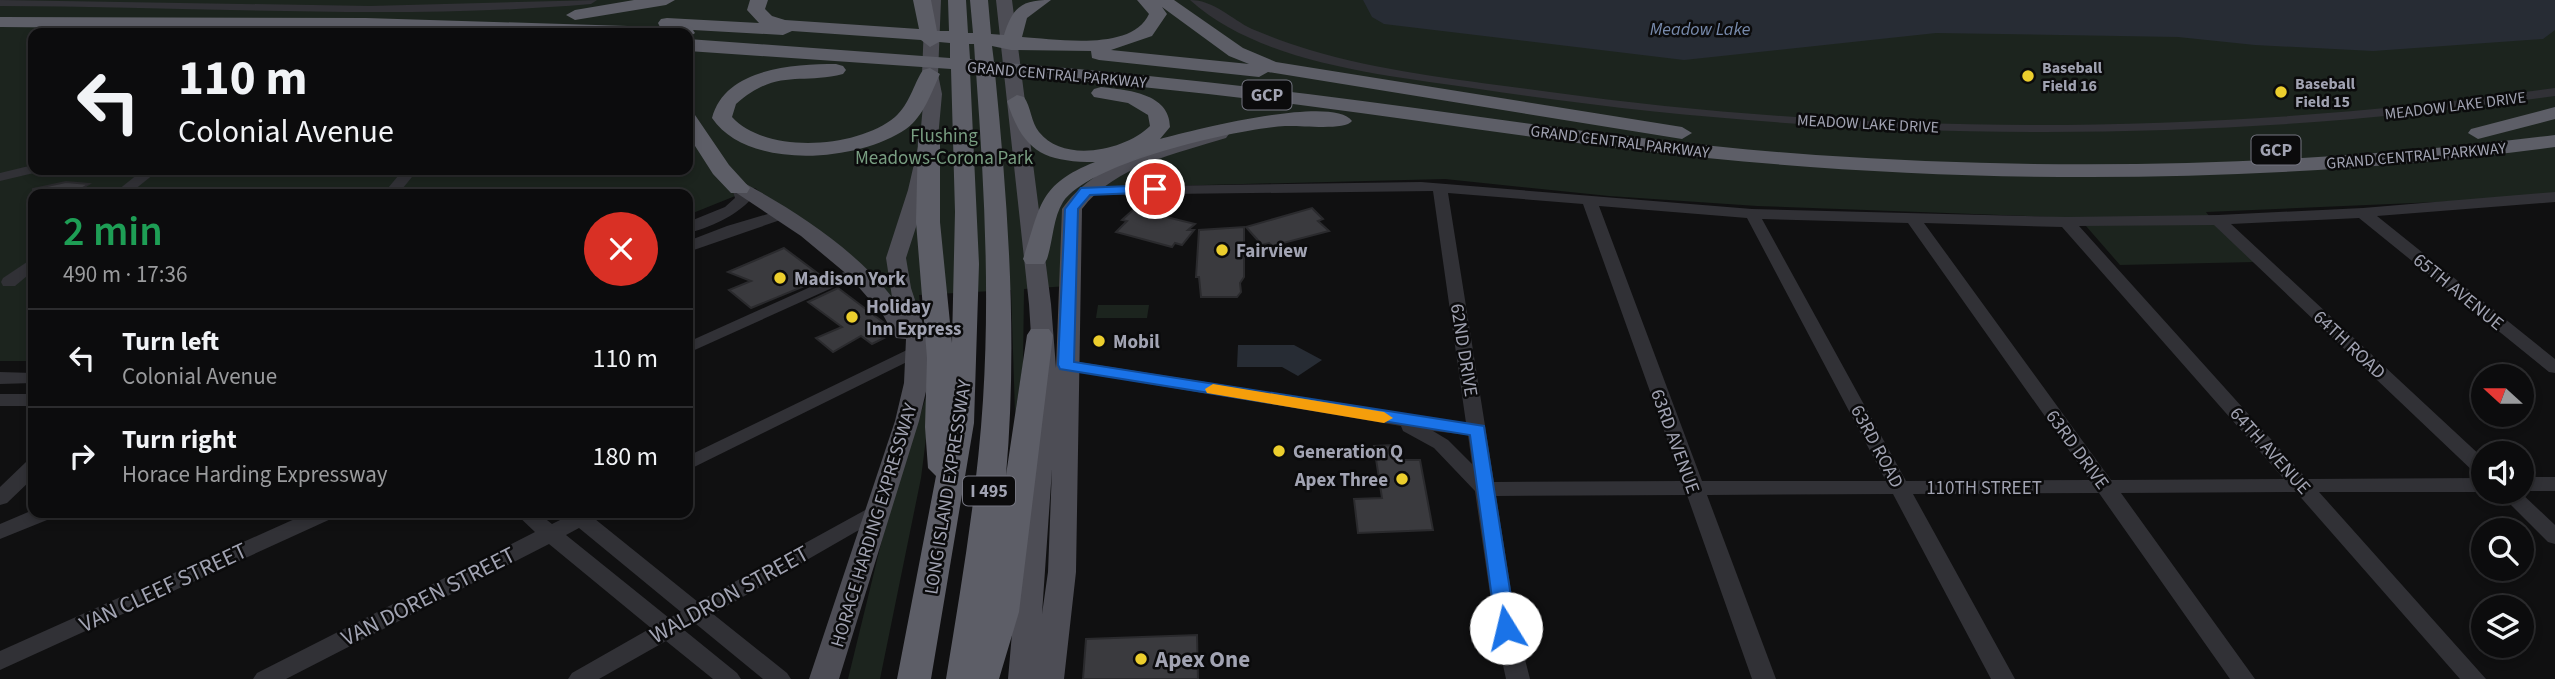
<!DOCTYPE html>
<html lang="en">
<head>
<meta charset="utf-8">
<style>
	:root { --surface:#0c0c0d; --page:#1a1a1b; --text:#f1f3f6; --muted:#9a9b9d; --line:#2c2c2e }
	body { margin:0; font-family:"Source Sans 3",sans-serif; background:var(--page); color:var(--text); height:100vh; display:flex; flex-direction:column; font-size:26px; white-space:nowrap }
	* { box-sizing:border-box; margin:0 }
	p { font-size:23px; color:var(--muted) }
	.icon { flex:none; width:38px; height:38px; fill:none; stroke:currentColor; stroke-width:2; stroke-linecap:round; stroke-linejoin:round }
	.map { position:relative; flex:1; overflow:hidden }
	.side { position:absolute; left:28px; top:189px; width:665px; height:329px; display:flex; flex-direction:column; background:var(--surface); border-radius:14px; box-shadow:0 4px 10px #0003,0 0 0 2px var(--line) }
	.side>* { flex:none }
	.hud { position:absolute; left:28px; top:28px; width:665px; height:147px; border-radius:14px; box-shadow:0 4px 10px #0003,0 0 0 2px var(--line); background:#0c0c0d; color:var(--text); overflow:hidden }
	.needle { width:46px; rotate:291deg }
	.buttons { position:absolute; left:2471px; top:364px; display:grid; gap:14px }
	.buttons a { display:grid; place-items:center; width:63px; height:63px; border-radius:50%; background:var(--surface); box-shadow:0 4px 10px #0003,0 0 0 2px var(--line); font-size:35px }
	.pin { position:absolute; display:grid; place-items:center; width:60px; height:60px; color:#fff; margin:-30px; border:4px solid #fff; border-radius:50%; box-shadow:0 2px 7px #0007 }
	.me { position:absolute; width:77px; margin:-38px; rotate:351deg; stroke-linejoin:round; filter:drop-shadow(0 0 5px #0008) }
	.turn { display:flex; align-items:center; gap:24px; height:147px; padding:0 35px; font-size:32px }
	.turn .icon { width:91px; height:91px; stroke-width:2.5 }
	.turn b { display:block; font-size:49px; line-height:60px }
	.round { display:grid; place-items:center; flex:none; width:74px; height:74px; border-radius:37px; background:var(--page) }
	.overview { display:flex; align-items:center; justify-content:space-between; height:119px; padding:0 35px }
	h1 { font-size:42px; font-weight:600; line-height:52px; color:#1e9e55 }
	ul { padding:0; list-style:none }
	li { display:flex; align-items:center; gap:21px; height:98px; padding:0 35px; border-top:2px solid var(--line) }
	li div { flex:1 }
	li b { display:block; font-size:26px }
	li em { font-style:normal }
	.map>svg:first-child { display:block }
	.green { fill:#1c241e; fill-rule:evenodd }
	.water { fill:#272c34 }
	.building { fill:#3a3a3e; stroke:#2a2a2d; stroke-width:2 }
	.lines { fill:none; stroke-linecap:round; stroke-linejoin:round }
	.minor { fill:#313136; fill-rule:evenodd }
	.major { fill:#4d4d55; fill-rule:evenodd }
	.highway { fill:#5d5e67; fill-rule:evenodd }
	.route { fill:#1a73e8; stroke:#114b97; stroke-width:2 }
	.slow { fill:#f59e0b }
	.poi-dot { fill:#ecce2d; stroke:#0b0b0c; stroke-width:2.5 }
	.labels { text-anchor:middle; stroke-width:5; stroke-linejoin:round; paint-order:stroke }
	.far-poi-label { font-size:16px; font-weight:bold; fill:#a1a3b2; stroke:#0b0b0c; text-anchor:start }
	.far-street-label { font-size:16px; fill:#a1a3b2; stroke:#0b0b0c }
	.far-water-label { font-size:18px; font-style:italic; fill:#788bad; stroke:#0b0b0c }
	.shield { fill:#0b0b0c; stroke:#747580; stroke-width:2 }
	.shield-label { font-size:18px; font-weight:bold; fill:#a1a3b2 }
	.park-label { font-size:19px; fill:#789d81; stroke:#0b0b0c }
	.poi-label { font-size:19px; font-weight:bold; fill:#a1a3b2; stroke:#0b0b0c; text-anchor:start }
	.street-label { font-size:19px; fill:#a1a3b2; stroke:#0b0b0c }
	.near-street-label { font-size:23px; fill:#a1a3b2; stroke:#0b0b0c }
	.near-poi-label { font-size:23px; font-weight:bold; fill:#a1a3b2; stroke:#0b0b0c; text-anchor:start }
</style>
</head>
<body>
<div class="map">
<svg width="2555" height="679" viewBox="0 0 2555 679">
	<rect width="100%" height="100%" fill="#101011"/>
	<!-- green -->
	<g class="green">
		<path d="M0,0H2555V197L2206,212L2219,229L2255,262L2120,265L2079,218L1757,206L1609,196L1445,179L1088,188L1069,234L1068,286L1024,289L1023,365L1015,414L1011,290L919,295L931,398L921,478L880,679H848L890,507L926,397V357L907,296L888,297L755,188L688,215V194H33V361H0ZM33,33H688V170H33Z"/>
		<polygon points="1098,305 1149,305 1147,318 1096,318"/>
	</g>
	<!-- water -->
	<g class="water">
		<polygon points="1363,0 2555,0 2555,30 2543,39 2373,51 2255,45 2178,37 1936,33 1684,60 1384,24 1372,17"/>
		<polygon points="1238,345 1294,345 1322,360 1298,376 1282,367 1237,367"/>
	</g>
	<!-- building -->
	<g class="building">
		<polygon points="66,182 89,184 73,194 33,194 33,189"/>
		<polygon points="1312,208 1323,219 1318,221 1329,231 1272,246 1269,243 1262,245 1246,227"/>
		<polygon points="1134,209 1195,224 1188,230 1194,230 1182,245 1175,243 1172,247 1116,232 1127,221 1122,220"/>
		<polygon points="1244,227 1244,277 1240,283 1241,292 1237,297 1201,297 1199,277 1196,277 1199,230"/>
		<polygon points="784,248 824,278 751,308 729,290 751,281 728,272"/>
		<polygon points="838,288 883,322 879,323 884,330 877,333 884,338 872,344 861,336 833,352 816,338 842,327 808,302"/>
		<polygon points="1394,445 1397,460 1420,460 1433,530 1358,533 1354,499 1382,498 1374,446"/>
		<polygon points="1197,635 1198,679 1083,679 1086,639"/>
	</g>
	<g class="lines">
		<!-- minor -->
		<g class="minor">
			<path d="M0,0L370,6L597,0L591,4C394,21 197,6 0,6Z"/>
			<path d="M1190,0C1214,0 1231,19 1252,29C1271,37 1290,44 1310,50C1387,73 1471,81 1550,92C1882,138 2224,135 2555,88V96C2198,147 1835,143 1479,89C1388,75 1262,65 1190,0Z"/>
			<polygon points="33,165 33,170 40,170 38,172 0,181 0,173"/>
			<polygon points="143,170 159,170 129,194 113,194"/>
			<polygon points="399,170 413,170 412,177 398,194 383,194 398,176"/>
			<path d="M1421,182L1752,209L2066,217L2218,215L2363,208L2555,192V202L2377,216L2555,359V373L2549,372L2359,218L2231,224L2483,458V476L2476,474L2214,225L2079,226L2307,479L2483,478V492H2319L2486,679H2460L2296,492L2121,493L2255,679H2230L2099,493L1913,494L2015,679H1991L1893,494L1707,495L1776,679H1752L1687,495L1496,496L1517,628L1530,679H1506L1495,628L1475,491L1434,448L1403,431L1401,426L1066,370L1057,365L1066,360L1466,423L1433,191L1086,195L1079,191L1086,187ZM1448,193L1583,204L1682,481L1494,482ZM1599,206L1747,218L1886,481H1702ZM1762,219L1908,223L2090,480L1906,481ZM1924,223L2062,227L2284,479L2111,480ZM1433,431L1468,435L1472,464L1448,440Z"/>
			<path d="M739,184L744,185L751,199C736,216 709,228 688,233V222L725,207L735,198L732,188Z"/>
			<polygon points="781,210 786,212 789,215 786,218 688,252 688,241 727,226"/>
			<polygon points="33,258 33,271 15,286 3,286 1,282 3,278"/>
			<polygon points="857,266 865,271 863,274 688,353 688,342"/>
			<polygon points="911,348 920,353 917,357 688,470 688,456"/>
			<polygon points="0,372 33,373 33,383 0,384"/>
			<rect x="0" y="394" width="33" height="12"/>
			<polygon points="33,461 33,478 7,503 0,505 0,487 26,462"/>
			<rect x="2522" y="477" width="33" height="14"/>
			<polygon points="2498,492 2520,492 2555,525 2555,544 2548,542"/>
			<path d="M878,503L885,505L888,510L885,515L713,614L787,673L791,679H763L696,624L684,630L737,673L741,679H713L666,641L599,679H568L572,673L651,628L549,544L286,679H253L257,673L535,532L515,513H538L552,524L566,517L564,513H601L595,519L698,602ZM579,528L681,612L669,618L566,535Z"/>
			<polygon points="33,510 33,513 55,513 52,518 0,539 0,524"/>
			<polygon points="308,513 336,513 333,518 0,670 0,651"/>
		</g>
		<!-- major -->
		<g class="major">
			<path d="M925,0H941L938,74L942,94L938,138L928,190L906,258L911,288L928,339V383L919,421L839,679H809L895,421L904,383L906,339L896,338L883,315L849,276L801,236L729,188L739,182L746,184C799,213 854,249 892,297L886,258L908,190L920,138L924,94L922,74Z"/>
			<path d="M996,0H1012L1051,304L1056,368L1062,209L1065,205C1099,160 1167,142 1220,129L1229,134L1226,138C1178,153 1114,166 1082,209L1076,572L1064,679H1008L1034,381L1029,304ZM1052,469L1048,572L1042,614Z"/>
		</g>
		<!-- highway -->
		<g class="highway">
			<polygon points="634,0 675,0 666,5 575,20 566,15 575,10"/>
			<path d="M750,0H768L765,9L772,16L785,20L919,29L913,0H931L937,31H949L948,0H966L968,33H973L970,0H988L991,34L1004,35C1013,7 1021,0 1051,0L1027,18L1022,37C1056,39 1132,52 1149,14L1137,0H1174L1243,48L1276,62L1682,127L1692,133L1682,139L1268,72L1259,77L1099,60L1092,58L1091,51L1011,50L992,46L994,62C1099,70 1203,81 1308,94C1477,115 1645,143 1816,155C2064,172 2309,166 2555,135V147C2273,184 1990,186 1707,158C1573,145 1441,123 1308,106C1204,93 1100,82 995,73C1008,206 1018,341 1006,475L1027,335L1031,329H1049L1053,335L1019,612L999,679H946C961,587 977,494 983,400C990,291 984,181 976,72L970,71L979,264L974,423L931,679H897L936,476L928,468L925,427L927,358L916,222L918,138L929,132L940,138V222L952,343L955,212L951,69L688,51V39L950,58V43L939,42L930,47L921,40L792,31L783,35L693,30L695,33L688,38V33L0,27V17L366,18L660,27L658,23L661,19L667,18L759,23L747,10ZM1162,7L1229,56L1249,64L1111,50L1152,36L1167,14ZM969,44H974L975,60L970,59Z"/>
			<path d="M836,64L843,66L846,70L843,74C799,85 777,68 736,104L732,117C767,155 858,148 895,117C910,104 913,85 923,70L930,68L940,74C931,93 924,116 906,129C858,162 748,171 712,118C725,68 793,64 836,64Z"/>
			<path d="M1101,87C1127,90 1170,93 1170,127L1160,139C1190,131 1333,94 1352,121C1345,131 1299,125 1285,126C1237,129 1090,162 1063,202C1053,218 1053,241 1047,259L1044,264H1026L1023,259C1041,207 1037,185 1095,162C1043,162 1023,151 1007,101L1017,95L1024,97C1031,107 1031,122 1039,132C1064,164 1126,150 1150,126L1148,115L1128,103L1094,97L1091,93L1094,89Z"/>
			<polygon points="2555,107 2555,119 2478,139 2468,133 2471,129"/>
			<polygon points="688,113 695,115 729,165 750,188 747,193 731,193 713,174 688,135"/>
		</g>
	</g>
	<!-- route -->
	<polygon class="route" points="1155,185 1162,189 1160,192 1090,195 1078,209 1074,362 1484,426 1516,628 1513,634 1499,634 1496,628 1470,435 1060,369 1058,365 1065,209 1081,188"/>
	<!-- slow -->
	<polygon class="slow" points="1213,384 1384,412 1393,418 1384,423 1207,393 1205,389"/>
	<!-- markers -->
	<g class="poi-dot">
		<circle cx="2028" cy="76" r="7"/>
		<circle cx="2281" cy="92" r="7"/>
		<circle cx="1222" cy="250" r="7"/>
		<circle cx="780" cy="278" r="7"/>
		<circle cx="852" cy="317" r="7"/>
		<circle cx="1099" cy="341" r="7"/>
		<circle cx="1279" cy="451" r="7"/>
		<circle cx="1402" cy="479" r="7"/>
		<circle cx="1141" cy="659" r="7"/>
	</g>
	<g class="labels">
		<!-- far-poi labels -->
		<g class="far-poi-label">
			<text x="2042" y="73">Baseball<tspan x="2042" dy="18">Field 16</tspan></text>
			<text x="2295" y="89">Baseball<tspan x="2295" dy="18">Field 15</tspan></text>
		</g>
		<!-- far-street labels -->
		<g class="far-street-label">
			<text transform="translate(1057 74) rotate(5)" y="6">GRAND CENTRAL PARKWAY</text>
			<text transform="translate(2455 105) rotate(-7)" y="6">MEADOW LAKE DRIVE</text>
			<text transform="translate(1868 123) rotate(3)" y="6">MEADOW LAKE DRIVE</text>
			<text transform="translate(1620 141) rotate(7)" y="6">GRAND CENTRAL PARKWAY</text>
			<text transform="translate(2416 155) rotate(-5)" y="6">GRAND CENTRAL PARKWAY</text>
		</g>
		<!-- far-water labels -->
		<g class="far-water-label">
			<text x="1700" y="35">Meadow Lake</text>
		</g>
		<!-- shield labels -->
		<g class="shield">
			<rect x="1242.5" y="80.5" width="49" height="29" rx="5"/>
			<rect x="2251.5" y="135.5" width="49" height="29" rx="5"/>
			<rect x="963" y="476.5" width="52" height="29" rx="5"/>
		</g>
		<g class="shield-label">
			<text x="1267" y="101">GCP</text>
			<text x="2276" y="156">GCP</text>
			<text x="989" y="497">I 495</text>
		</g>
		<!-- park labels -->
		<g class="park-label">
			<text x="944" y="142">Flushing<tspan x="944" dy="22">Meadows-Corona Park</tspan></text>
		</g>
		<!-- poi labels -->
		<g class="poi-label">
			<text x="1236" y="257">Fairview</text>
			<text x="794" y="285">Madison York</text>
			<text x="866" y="313">Holiday<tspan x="866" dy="22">Inn Express</tspan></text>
			<text x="1113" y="348">Mobil</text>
			<text x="1293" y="458">Generation Q</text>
			<text x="1388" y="486" text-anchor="end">Apex Three</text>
		</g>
		<!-- street labels -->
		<g class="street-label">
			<text transform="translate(2459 291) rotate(39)" y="7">65TH AVENUE</text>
			<text transform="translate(2350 344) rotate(43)" y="7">64TH ROAD</text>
			<text transform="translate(1465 350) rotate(81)" y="7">62ND DRIVE</text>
			<text transform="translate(1676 441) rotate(70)" y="7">63RD AVENUE</text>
			<text transform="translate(1878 446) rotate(62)" y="7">63RD ROAD</text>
			<text transform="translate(2078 449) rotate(54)" y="7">63RD DRIVE</text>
			<text transform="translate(2271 450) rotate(48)" y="7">64TH AVENUE</text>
			<text transform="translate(947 487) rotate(-81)" y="7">LONG ISLAND EXPRESSWAY</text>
			<text x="1984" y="494">110TH STREET</text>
			<text transform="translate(873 525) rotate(-73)" y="7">HORACE HARDING EXPRESSWAY</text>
		</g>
		<!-- near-street labels -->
		<g class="near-street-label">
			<text transform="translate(163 587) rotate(-25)" y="8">VAN CLEEF STREET</text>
			<text transform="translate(729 594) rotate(-29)" y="8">WALDRON STREET</text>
			<text transform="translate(428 596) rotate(-27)" y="8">VAN DOREN STREET</text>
		</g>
		<!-- near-poi labels -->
		<g class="near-poi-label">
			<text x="1155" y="667">Apex One</text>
		</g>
	</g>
</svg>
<div class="buttons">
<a><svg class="needle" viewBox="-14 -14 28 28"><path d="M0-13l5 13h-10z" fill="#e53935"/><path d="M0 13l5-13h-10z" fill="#9a9b9d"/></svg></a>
<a><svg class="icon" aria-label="sound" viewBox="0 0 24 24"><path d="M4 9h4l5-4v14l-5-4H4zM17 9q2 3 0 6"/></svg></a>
<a><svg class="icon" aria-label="search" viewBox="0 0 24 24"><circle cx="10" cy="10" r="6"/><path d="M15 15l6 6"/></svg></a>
<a><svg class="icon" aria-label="layers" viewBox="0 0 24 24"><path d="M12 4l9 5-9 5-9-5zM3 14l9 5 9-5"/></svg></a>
</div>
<div class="pin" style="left:1155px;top:189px;background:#d93025"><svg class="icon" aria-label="arrive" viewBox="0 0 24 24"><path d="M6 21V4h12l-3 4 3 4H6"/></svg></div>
<svg class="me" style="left:1506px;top:628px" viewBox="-20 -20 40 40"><circle r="19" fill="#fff"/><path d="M0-13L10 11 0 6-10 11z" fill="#1a73e8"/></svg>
<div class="hud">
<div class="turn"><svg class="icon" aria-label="left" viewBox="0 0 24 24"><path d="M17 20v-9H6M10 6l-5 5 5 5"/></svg><div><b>110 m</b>Colonial Avenue</div></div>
</div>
<section class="side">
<div class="overview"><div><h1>2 min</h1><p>490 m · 17:36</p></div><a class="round" style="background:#d93025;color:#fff"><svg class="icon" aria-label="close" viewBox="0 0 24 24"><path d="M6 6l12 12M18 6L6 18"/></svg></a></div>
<ul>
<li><svg class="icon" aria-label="left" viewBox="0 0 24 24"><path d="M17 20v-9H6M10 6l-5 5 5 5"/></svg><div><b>Turn left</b><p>Colonial Avenue</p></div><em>110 m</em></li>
<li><svg class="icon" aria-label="right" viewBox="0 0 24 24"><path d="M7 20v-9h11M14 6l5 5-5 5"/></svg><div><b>Turn right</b><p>Horace Harding Expressway</p></div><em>180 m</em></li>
</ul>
</section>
</div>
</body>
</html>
